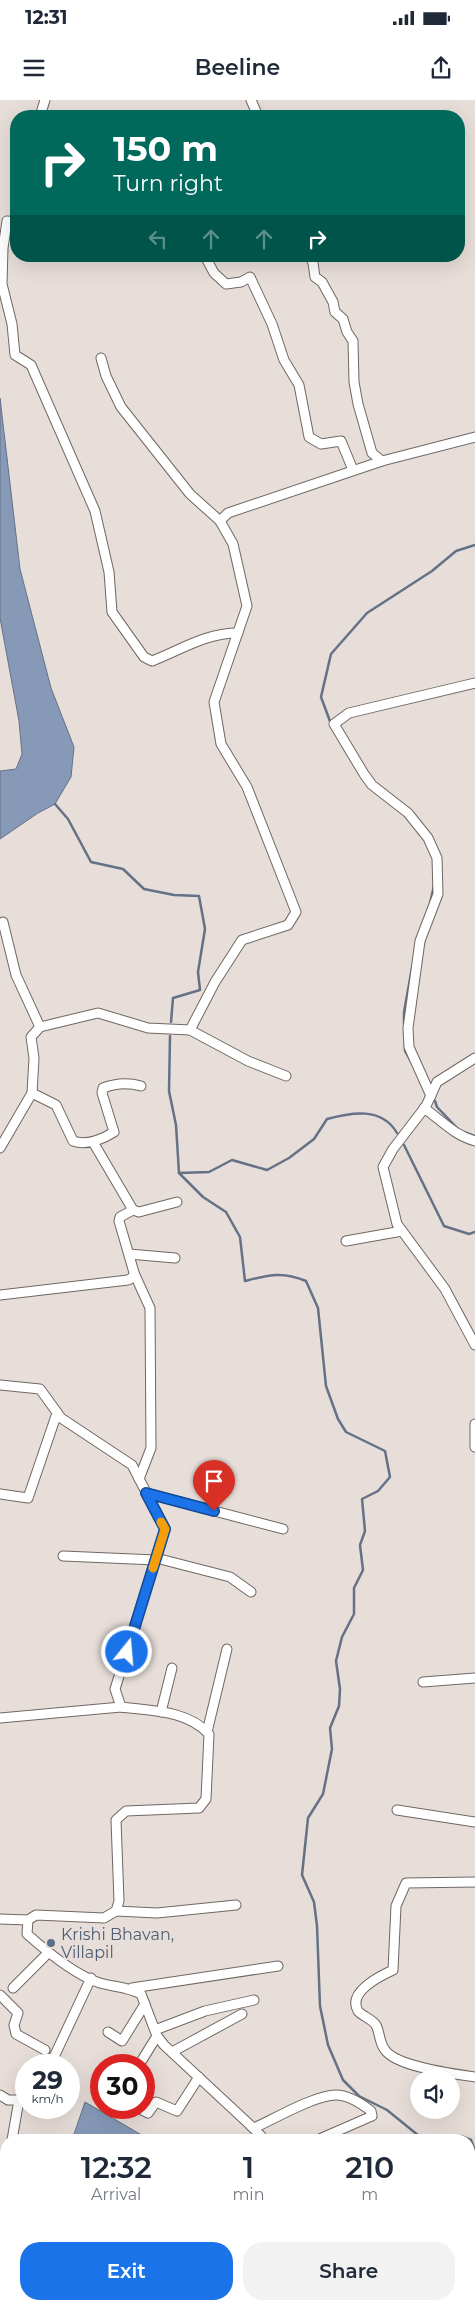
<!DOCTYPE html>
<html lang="en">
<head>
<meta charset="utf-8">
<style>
	:root { --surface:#fff; --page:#f2f2f3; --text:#1f2937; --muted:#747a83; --accent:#1a73e8 }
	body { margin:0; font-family:Montserrat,sans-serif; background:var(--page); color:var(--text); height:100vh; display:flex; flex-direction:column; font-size:19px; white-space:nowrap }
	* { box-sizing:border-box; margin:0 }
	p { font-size:16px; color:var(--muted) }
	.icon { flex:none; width:28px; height:28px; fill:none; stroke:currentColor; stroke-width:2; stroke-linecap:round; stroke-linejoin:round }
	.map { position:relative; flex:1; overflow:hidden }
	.drawer { position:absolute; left:0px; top:2034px; width:475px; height:176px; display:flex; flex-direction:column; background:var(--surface); border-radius:20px 20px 0 0; box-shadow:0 5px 20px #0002 }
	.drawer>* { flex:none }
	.top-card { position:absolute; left:10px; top:10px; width:455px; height:152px; border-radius:20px; box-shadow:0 5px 20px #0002; background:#00695c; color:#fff; overflow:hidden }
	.controls { position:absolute; left:410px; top:1969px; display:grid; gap:10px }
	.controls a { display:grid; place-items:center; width:50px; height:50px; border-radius:50%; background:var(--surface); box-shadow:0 5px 20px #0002; font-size:25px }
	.speed { position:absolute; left:15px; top:1954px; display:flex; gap:10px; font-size:25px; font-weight:700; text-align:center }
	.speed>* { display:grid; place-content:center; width:65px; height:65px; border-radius:50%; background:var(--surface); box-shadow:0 5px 20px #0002; line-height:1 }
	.speed small { font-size:12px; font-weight:400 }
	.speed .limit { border:8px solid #d22; background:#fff; color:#111 }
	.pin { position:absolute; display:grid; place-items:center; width:42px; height:42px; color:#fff; margin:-51px -21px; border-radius:50% 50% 50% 0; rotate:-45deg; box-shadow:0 0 5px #0007 }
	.pin .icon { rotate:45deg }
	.me { position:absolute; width:55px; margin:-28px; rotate:17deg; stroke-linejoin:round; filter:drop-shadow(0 0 4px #0008) }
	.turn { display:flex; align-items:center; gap:18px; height:105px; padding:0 20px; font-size:22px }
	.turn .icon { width:65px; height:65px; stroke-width:2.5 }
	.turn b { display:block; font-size:35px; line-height:42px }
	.lanes { display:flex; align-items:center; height:48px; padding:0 20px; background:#0003; justify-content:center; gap:25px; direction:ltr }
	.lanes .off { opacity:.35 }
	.eta { display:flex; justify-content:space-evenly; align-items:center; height:85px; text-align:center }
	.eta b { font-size:30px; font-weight:600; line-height:35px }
	.primary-button { display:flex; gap:10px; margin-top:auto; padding:10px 20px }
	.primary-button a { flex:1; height:58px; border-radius:20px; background:var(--accent); color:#fff; font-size:20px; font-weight:600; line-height:58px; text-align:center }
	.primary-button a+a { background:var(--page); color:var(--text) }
	.status { display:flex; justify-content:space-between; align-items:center; height:35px; padding:0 25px; background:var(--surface); direction:ltr }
	.status svg { height:14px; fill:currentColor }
	header { display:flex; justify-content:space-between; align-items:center; height:65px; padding:0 20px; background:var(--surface); font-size:22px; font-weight:600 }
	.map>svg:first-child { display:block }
	.water { fill:#869ab8; stroke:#647186 }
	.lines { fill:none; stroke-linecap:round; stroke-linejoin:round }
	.stream { stroke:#647186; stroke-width:2.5 }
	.street-casing { stroke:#706762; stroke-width:11 }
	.street { stroke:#fff; stroke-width:9 }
	.route-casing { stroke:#114b97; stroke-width:12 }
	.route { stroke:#1a73e8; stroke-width:9 }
	.slow { stroke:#f59e0b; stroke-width:9 }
	.service-dot { fill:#5c6f8a; stroke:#e8ded9; stroke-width:2 }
	.labels { text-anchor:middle; stroke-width:4; stroke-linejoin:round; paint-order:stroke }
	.service-label { font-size:16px; fill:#4e5e75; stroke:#e8ded9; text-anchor:start }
</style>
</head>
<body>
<div class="status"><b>12:31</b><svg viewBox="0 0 49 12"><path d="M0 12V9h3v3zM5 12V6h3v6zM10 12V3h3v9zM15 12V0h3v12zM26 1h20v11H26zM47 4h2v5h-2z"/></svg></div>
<header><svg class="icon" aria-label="menu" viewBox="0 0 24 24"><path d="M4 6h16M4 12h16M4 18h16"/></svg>Beeline<svg class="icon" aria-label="share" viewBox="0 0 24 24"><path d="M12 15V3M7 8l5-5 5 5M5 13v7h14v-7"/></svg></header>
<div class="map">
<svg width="475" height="2209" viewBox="0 0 475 2209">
	<rect width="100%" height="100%" fill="#e8ded9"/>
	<!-- water -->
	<g class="water">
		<polygon points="0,298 20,469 51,588 74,647 71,677 55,704 38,713 0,739 0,671 16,669 22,654 19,621 0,518"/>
		<polygon points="85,2002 145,2037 142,2040 72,2040"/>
	</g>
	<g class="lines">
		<!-- stream -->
		<g class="stream">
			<polyline points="331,624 321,597 331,554 367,513 432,471 456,451 475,445"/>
			<polyline points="55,704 68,719 91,762 123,769 144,789 174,795 199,796 205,829 198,872 200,890 173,898 171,922"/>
			<polyline points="430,803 434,786"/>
			<polyline points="404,924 404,912 412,868"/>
			<path d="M170,936L169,991L176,1025L179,1073L209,1072L232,1060L267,1070L289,1058L314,1039L327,1019C352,1012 382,1007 397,1033"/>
			<polyline points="405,945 405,951 413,965"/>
			<polyline points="435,1001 437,1007 459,1030"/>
			<polyline points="464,1032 475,1036"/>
			<polyline points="404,1045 444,1126 469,1134 475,1132"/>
			<path d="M179,1073L203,1097L226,1112L240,1137L245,1181C269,1175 282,1171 306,1181L318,1208L326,1286L338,1319L346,1332L385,1351L390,1377L378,1391L362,1399L365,1431L360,1445L363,1470L354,1488V1514L342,1537L336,1561L340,1589L339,1606L330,1628L332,1649L323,1694L308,1718L302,1775L314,1802L317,1826L320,1906L328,1945L343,1980L359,1996L387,2010L424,2040"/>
			<polyline points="457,2040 461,2036 471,2040 475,2050"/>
		</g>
		<!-- street casing -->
		<g class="street-casing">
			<g id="street">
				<polyline points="251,0 258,16"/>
				<polyline points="40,16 45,0"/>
				<path d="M16,122L7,121L3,148L2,184L12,224L15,255L31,265L95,411L109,472L112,512L144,557L152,561C181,550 205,533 238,533"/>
				<polyline points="205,156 214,173 226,184 241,182 250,177 272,224 284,260 299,285 309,337 321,344 341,341 353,370"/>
				<polyline points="310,156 313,163 315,177 322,182 333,202 335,212 343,219 347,232 353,241 354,282 358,304 372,353 382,361 475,337"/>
				<polyline points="101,258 106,276 121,307 190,394 220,421"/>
				<polyline points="3,822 16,875 40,927"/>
				<polyline points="190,930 248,961 286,976"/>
				<polyline points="475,958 437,982 426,1006 393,1049 383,1067 397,1124 445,1189 475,1245"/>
				<path d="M32,993L56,1005L73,1041C87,1046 101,1040 114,1032L102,993L103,988C116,983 127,982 141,986"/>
				<polyline points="431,996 409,947 408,928 420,841 438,794 437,758 428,738 408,713 372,685 364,674 334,624 349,613 475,583"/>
				<path d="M424,1008C442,1021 454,1035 475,1041"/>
				<polyline points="93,1042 133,1110 139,1112 177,1102"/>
				<polyline points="0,1048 32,993 34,958 31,937 40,927 98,913 148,928 190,930 215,882 242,840 288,825 296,812 247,687 221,644 214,602 247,506 233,444 220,421 228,413 382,361"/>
				<polyline points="346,1141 402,1131"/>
				<polyline points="129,1154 175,1158"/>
				<polyline points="134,1173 150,1208 151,1348 139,1379"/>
				<polyline points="0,1195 128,1180 135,1176 119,1121 120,1117 133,1110"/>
				<path d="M0,1285L40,1289L61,1318L132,1365L165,1429L115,1589L121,1607C151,1611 187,1610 209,1634L206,1699L199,1708L126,1711L116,1720L119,1801L116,1811L104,1818L36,1815L28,1820L27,1834C45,1850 77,1876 100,1883C114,1887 128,1887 141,1894L157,1936L164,1945L249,2024L261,2036L262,2040"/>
				<polyline points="475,1324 475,1347"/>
				<polyline points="146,1393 283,1429"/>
				<polyline points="0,1394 28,1398 57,1313"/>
				<polyline points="63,1456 156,1460"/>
				<polyline points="156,1458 230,1477 251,1492"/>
				<polyline points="423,1582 475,1578"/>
				<polyline points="161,1612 172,1568"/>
				<polyline points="0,1618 121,1607"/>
				<polyline points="207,1632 227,1549"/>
				<polyline points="397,1710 475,1722"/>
				<path d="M475,1782L406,1783L396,1806L393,1870C380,1876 347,1892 358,1911C362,1916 372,1919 376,1925C380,1933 379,1942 385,1950C397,1967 454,1974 475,1977"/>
				<polyline points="116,1811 157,1813 236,1805"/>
				<polyline points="0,1819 28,1820"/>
				<polyline points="13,1888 48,1853"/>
				<polyline points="132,1888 278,1866"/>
				<polyline points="0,1895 18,1913 14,1925 16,1934 45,1950"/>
				<polyline points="155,1930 205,1911 254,1900"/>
				<polyline points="108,1932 122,1941 145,1904"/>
				<polyline points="172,1952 242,1914"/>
				<polyline points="54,1957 91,1878"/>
				<polyline points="139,1965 157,1936"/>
				<polyline points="0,1995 8,2000 19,2000 12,2040"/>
				<polyline points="138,2008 148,2013 156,2002 177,2011 199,1977"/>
				<path d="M254,2028C274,2019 315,1995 336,1995C348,1995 362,2004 371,2011L372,2016L317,2040"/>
				<polyline points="0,2075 6,2055"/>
				<polyline points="0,2137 6,2137"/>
				<polyline points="0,2174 6,2175"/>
				<polyline points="161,2204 169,2209"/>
				<polyline points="237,2204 238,2209"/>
				<polyline points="375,2204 376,2209"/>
				<polyline points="0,2208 5,2209"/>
				<polyline points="292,2209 293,2204"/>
			</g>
		</g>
		<!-- street -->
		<use href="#street" class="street"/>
	</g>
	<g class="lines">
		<!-- route casing -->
		<g class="route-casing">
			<polyline id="route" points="127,1552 165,1429 146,1393 214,1411"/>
		</g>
		<!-- route -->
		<use href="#route" class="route"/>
		<!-- slow -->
		<polyline class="slow" points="153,1468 165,1429 161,1422"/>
	</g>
	<!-- markers -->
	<circle class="service-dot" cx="51" cy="1843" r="5"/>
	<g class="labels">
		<!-- service labels -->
		<g class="service-label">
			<text x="61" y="1840">Krishi Bhavan,<tspan x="61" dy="18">Villapil</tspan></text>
		</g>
	</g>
</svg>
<div class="controls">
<a><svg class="icon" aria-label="sound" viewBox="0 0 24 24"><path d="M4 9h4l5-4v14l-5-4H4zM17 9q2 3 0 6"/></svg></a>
</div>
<div class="speed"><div>29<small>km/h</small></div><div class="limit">30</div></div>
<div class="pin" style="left:214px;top:1411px;background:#d93025"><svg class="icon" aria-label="arrive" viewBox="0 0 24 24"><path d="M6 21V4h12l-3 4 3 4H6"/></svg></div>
<svg class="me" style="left:127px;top:1552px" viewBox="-20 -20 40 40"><circle r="17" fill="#1a73e8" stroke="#fff" stroke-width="3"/><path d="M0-11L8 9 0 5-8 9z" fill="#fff"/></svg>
<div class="top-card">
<div class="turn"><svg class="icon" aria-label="right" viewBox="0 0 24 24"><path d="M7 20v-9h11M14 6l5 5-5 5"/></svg><div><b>150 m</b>Turn right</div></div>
<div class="lanes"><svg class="icon off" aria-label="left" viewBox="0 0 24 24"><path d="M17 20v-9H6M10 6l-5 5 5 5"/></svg><svg class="icon off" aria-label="ahead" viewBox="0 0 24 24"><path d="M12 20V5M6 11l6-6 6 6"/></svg><svg class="icon off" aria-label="ahead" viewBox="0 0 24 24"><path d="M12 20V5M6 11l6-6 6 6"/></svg><svg class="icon" aria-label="right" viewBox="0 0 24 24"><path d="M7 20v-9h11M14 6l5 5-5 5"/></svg></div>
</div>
<section class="drawer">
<div class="eta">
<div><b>12:32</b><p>Arrival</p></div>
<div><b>1</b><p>min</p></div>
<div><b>210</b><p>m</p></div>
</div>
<div class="primary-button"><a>Exit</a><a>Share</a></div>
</section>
</div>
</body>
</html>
